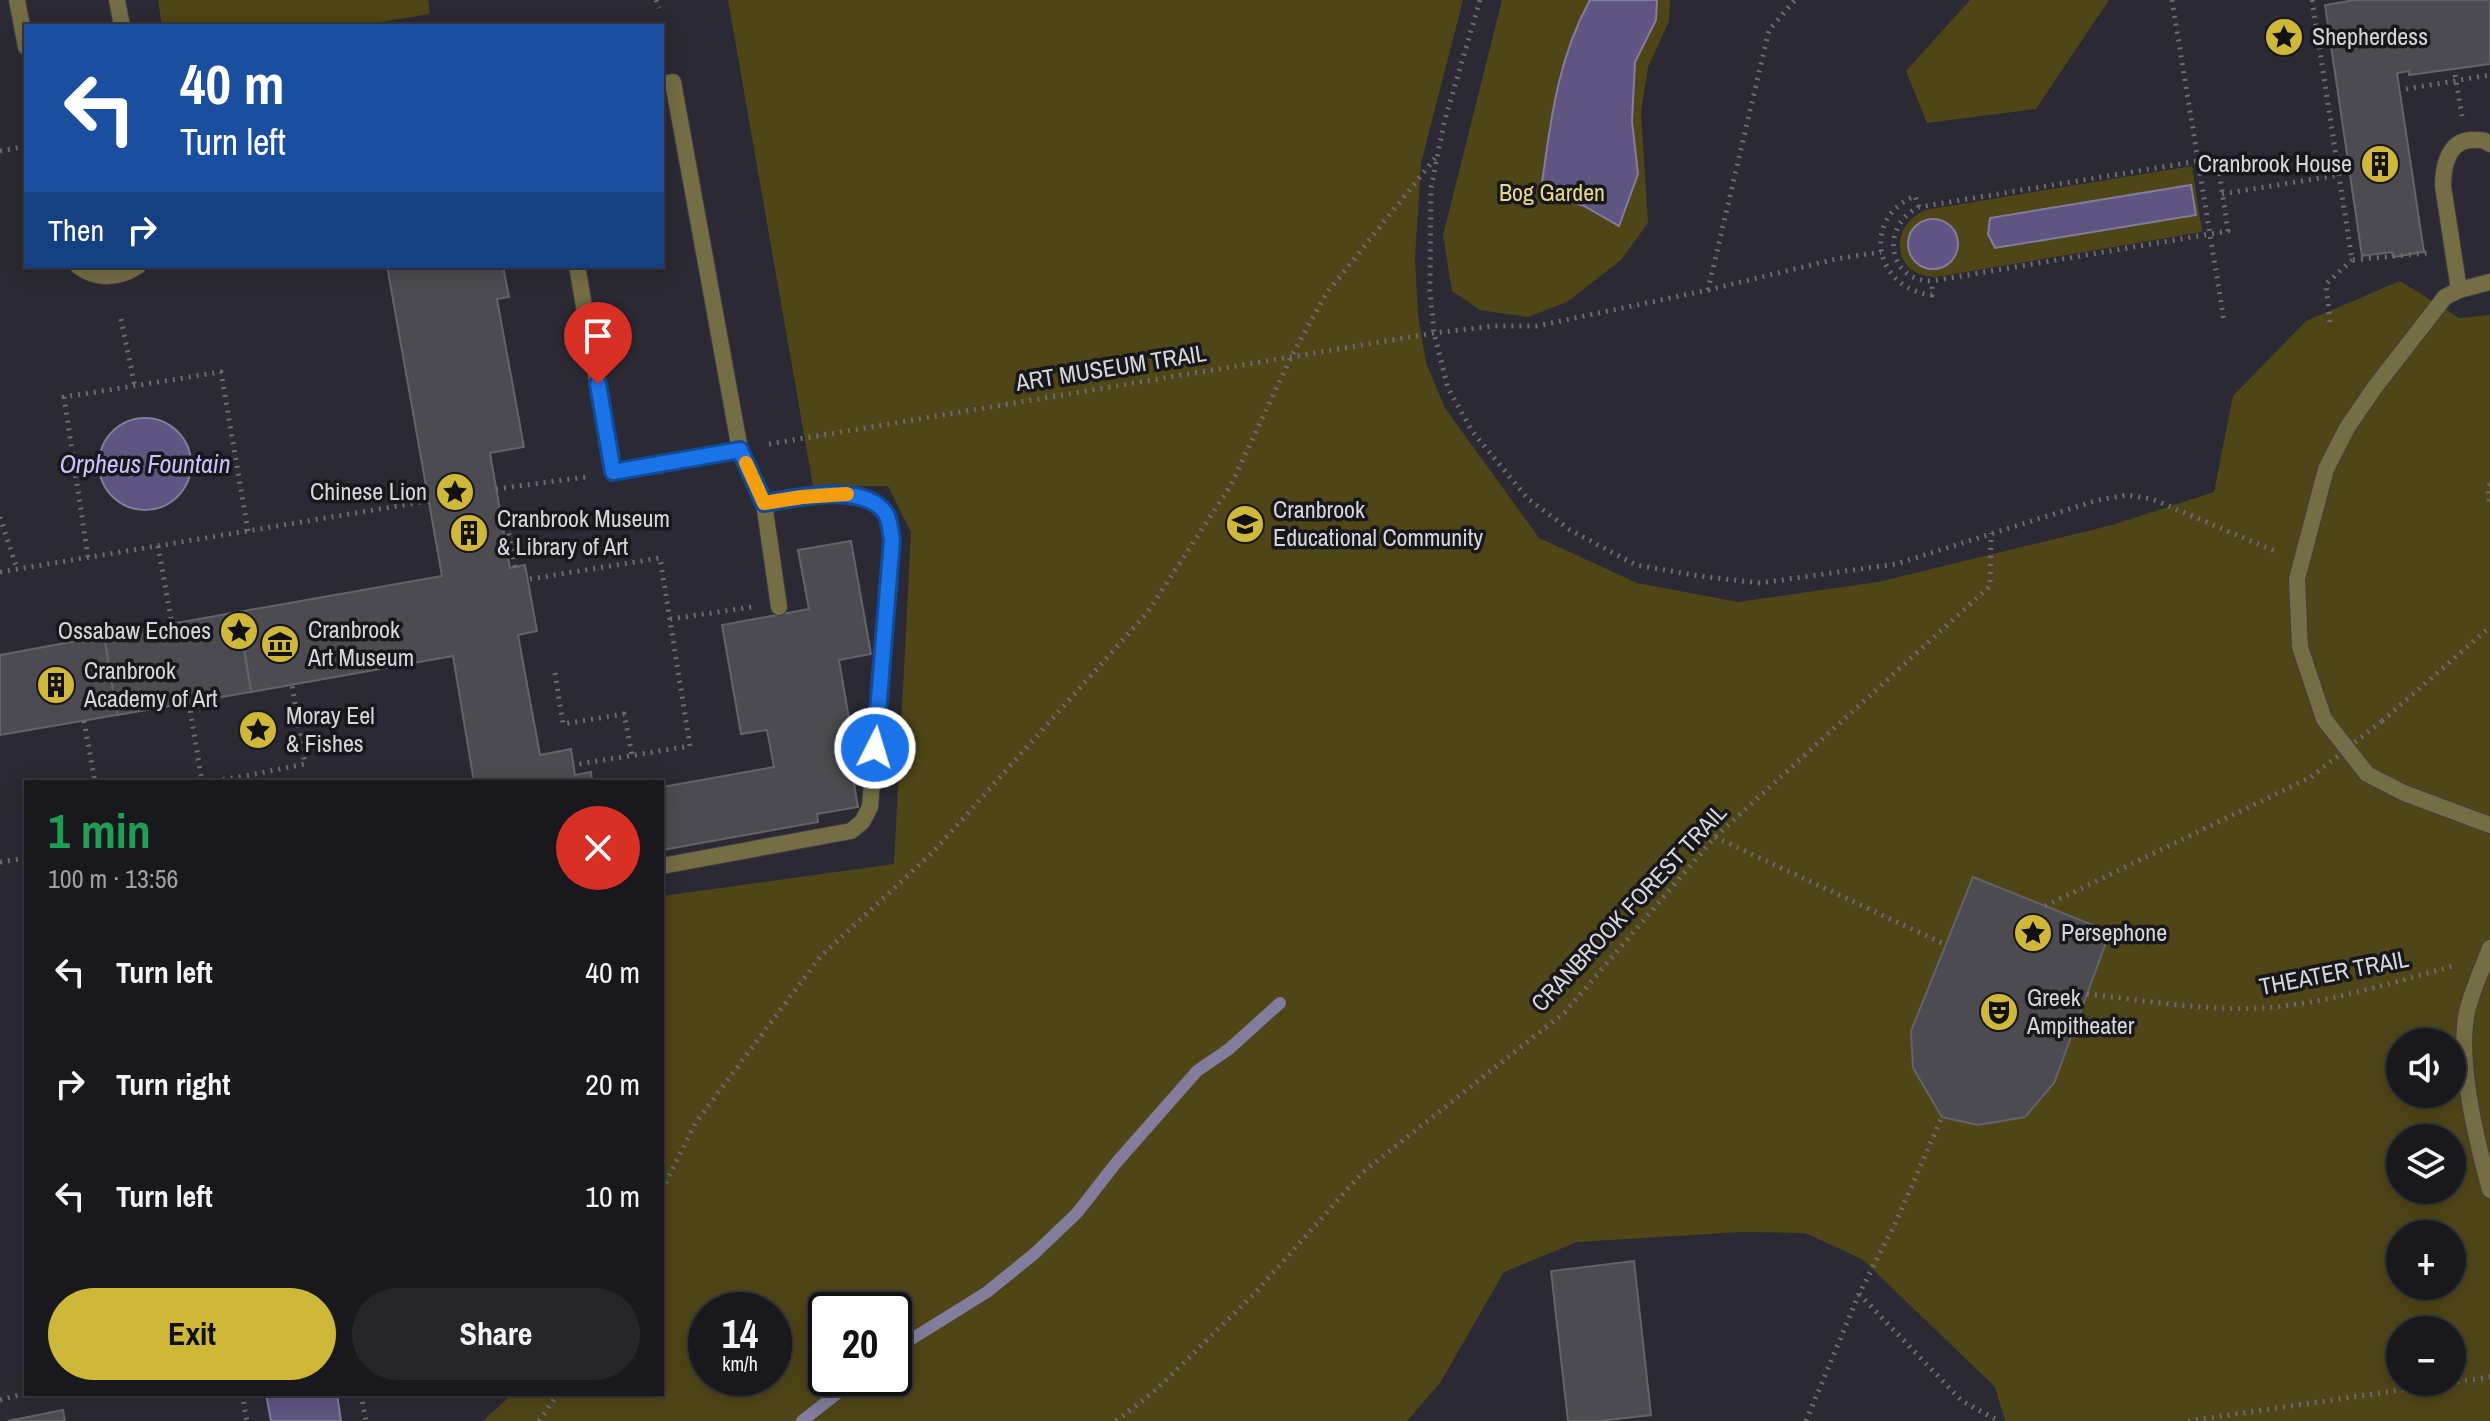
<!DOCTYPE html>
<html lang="en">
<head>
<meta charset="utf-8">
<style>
	:root { --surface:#19181c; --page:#262529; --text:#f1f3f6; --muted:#9fa0a3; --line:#37373b; --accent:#cfb837 }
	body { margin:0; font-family:"Archivo Narrow",sans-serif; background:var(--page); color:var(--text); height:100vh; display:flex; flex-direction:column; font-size:30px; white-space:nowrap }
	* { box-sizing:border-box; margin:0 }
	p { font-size:26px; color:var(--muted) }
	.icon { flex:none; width:44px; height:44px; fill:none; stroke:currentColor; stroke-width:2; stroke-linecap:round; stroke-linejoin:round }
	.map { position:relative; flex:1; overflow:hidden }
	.side { position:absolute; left:24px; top:780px; width:640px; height:616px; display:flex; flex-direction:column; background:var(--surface); border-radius:0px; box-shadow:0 4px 20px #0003,0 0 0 2px var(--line) }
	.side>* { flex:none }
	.guide { position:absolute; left:24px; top:24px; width:640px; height:244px; border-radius:0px; box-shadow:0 4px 20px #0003,0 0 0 2px var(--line); background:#1a4fa0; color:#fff; overflow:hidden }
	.buttons { position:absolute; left:2386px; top:1028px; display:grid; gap:16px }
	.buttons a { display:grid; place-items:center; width:80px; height:80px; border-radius:50%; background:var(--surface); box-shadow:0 4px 20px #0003,0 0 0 2px var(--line); font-size:40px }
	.speed { position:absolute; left:688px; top:1292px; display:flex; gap:16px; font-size:40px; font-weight:700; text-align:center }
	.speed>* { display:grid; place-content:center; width:104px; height:104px; border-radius:50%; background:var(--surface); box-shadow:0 4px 20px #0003,0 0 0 2px var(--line); line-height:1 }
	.speed small { font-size:20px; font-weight:400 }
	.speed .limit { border:4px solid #111; border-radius:12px; background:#fff; color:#111 }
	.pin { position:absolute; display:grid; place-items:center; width:68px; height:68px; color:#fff; margin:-82px -34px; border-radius:50% 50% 50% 0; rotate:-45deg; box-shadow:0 0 8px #0007 }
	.pin .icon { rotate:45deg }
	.me { position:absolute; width:88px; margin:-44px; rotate:5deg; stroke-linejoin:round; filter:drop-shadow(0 0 6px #0008) }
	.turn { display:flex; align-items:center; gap:28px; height:168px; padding:0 24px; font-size:36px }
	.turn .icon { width:104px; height:104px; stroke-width:2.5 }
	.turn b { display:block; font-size:56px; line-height:68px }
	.then { display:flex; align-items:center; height:76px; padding:0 24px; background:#0003; gap:16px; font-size:30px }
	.round { display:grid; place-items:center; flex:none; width:84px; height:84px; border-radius:42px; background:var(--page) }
	.overview { display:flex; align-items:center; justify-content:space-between; height:136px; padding:0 24px }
	h1 { font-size:48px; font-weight:700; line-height:60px; color:#1e9e55 }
	.primary-button { display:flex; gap:16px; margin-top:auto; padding:16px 24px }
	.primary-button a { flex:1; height:92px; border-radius:48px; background:var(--accent); color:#111; font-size:32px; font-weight:700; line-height:92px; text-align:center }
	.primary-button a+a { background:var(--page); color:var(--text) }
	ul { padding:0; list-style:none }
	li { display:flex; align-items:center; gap:24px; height:112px; padding:0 24px }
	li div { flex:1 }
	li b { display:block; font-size:30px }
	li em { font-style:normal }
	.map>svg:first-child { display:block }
	.built { fill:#2b2933; fill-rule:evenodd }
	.green { fill:#4f4617; fill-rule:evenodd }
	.water { fill:#5e5583; stroke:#827c9d; stroke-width:2 }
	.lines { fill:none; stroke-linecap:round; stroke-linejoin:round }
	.stream { stroke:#827c9d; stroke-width:12 }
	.building { fill:#4b4b51; stroke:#636369; stroke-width:2 }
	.service-casing { stroke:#3e3d43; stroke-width:18 }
	.path { stroke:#6c6b70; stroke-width:5; stroke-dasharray:2 6; stroke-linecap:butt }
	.service { stroke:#756d44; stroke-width:16 }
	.path-bridge { stroke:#6c6b70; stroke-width:5; stroke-dasharray:2 6; stroke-linecap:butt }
	.route-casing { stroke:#114b97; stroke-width:20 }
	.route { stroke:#1a73e8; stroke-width:14 }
	.slow { stroke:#f59e0b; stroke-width:14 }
	.labels { text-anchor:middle; stroke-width:7; stroke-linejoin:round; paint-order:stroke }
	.poi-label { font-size:24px; fill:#d7d6da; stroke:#18171c; text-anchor:start }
	.park-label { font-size:24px; fill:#e8d988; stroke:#18171c }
	.street-label { font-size:24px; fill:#d7d6da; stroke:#18171c }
	.water-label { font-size:26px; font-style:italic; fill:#cbc2fd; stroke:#18171c }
</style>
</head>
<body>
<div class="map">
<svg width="2490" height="1421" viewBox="0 0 2490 1421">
	<rect width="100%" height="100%" fill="#212026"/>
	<!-- built -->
	<path class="built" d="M0,0H2490V1421H0ZM26,26H662V266H26ZM26,782H662V1394H26ZM2400,1042H2452V1094H2400ZM2400,1138H2452V1190H2400ZM2400,1234H2452V1286H2400ZM706,1310H774V1378H706ZM826,1310H894V1378H826ZM2400,1330H2452V1382H2400Z"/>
	<!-- green -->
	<g class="green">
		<polygon points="158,0 428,0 430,14 357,26 162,26"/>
		<path d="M728,0H1463L1421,163L1415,258L1418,315L1426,363L1445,408L1539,538L1637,583L1738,602L1878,582L2112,525L2214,492L2233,396L2306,321L2400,281L2459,318L2490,315V1421H2005L1995,1387L1862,1259L1805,1233L1741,1232L1577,1242L1504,1272L1440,1383L1407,1421H483L508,1398V1394H662V896L894,864L911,532L888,486H813ZM2400,1042H2452V1094H2400ZM2400,1138H2452V1190H2400ZM2400,1234H2452V1286H2400ZM706,1310H774V1378H706ZM826,1310H894V1378H826ZM2400,1330H2452V1382H2400Z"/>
		<polygon points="1502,0 1670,0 1669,21 1648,67 1641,112 1648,223 1621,260 1567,302 1528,317 1480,310 1452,291 1443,235"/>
		<polygon points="1970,0 2109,0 2036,109 1927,123 1906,71"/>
		<path d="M2192,166L2202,232L1936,277C1893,277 1887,227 1925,210ZM1926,220L1951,226L1957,237L1936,269C1906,265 1898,233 1926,220Z"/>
	</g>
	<!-- water -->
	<g class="water">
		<path d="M1590,0H1657L1656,20L1635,62L1632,121L1638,174L1619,226L1584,206L1561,199L1542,183C1551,118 1558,58 1590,0Z"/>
		<polygon points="2191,185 2196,215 1995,248 1988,234 1990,218"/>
		<circle cx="1933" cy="244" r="25"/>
		<circle cx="145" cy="464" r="46"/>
		<polygon points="266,1394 337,1394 341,1421 271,1421"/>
	</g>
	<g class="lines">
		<!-- stream -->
		<g class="stream">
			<polyline points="894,1350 987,1292 1034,1254 1077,1213 1116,1163 1197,1071 1229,1049 1280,1003"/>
			<polyline points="802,1421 857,1378"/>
		</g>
	</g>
	<!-- building -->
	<g class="building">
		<polygon points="2355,0 2490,0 2490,64 2409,75 2409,71 2397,73 2424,252 2393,257 2392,252 2362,256 2325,5"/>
		<polygon points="387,266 503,266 509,297 497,299 524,447 490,453 510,568 525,565 537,631 518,635 540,755 571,749 575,775 591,772 592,782 474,782 453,656 251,692 238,612 442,576"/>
		<polygon points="851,541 871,654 839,660 852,736 846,736 858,807 817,814 818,822 662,850 662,787 774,767 767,730 741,734 722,625 809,609 798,550"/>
		<polygon points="238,612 251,692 117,715 104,636"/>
		<polygon points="104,636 117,715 0,735 0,655"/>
		<polygon points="1973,877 2110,932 2054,1083 2025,1117 1978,1125 1942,1117 1913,1068 1911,1031"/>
		<polygon points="1634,1261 1651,1415 1599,1421 1568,1421 1551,1271"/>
		<polygon points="63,1410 65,1421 8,1421"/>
	</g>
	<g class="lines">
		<!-- service casing -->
		<g class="service-casing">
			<g id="service">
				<polyline points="17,0 26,47"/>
				<polyline points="117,0 122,26"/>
				<path d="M78,266C97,280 118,279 138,266"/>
				<polyline points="577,266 613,472 740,450 673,82 662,84"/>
				<polyline points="2490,282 2459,290 2445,297 2375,387 2347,428 2326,469 2297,579 2300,647 2324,719 2367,774 2404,793 2490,825"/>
				<path d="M2459,290L2443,186C2443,167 2448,141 2471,140C2480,140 2483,139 2490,144"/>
				<polyline points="764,503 779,607"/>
				<path d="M662,866L851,831L862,822L870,807L892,539C890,532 889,521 886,515C865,482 796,498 764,503L740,450"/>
				<path d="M2490,948C2482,970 2472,990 2467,1012C2457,1060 2477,1143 2490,1190"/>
			</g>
		</g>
		<!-- path -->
		<g class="path">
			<polyline points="656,0 659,8"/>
			<polyline points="1480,0 1444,123 1431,188 1430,291 1434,333 1448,388 1472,431 1528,499 1570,530 1636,565 1699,576 1760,583 1896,564 2098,500 2127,495 2152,499 2277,552"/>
			<polyline points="2172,0 2224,321"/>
			<polyline points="2312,0 2352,260 2428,253"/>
			<polyline points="2455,75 2462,116"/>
			<polyline points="2406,89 2490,75"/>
			<polyline points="0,151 26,146"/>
			<path d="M2217,158L2228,231L1932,281C1887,281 1880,226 1919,207Z"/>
			<polyline points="2222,194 2339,175"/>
			<path d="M1919,207L1915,196C1860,219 1875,289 1932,295V281"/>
			<polyline points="1708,290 1836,259 1881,252"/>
			<polyline points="121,319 135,387"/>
			<polyline points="2330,322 2326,284 2352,260"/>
			<polyline points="769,444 1434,333 1494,326 1537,326 1708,290 1769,30 1795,0"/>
			<polyline points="2490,484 2488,487 2490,507"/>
			<polyline points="496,489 586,477"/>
			<polyline points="0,517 17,569"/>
			<polyline points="158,546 172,624"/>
			<polyline points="88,557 64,397 221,372 248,531"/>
			<polyline points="515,567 507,524 558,513"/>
			<polyline points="0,572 428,501"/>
			<polyline points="530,579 660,558 690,746 573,765"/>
			<polyline points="670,619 752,607"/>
			<polyline points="555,673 563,724 624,714 632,755"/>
			<polyline points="189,703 202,782"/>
			<polyline points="84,721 95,782"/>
			<polyline points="2382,721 2490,627"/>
			<polyline points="207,782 245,776"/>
			<polyline points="246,782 245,776 305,764 292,685"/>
			<polyline points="470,782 474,781"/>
			<polyline points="1715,837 1946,945"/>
			<polyline points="0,862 26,858"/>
			<polyline points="2045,906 2311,777"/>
			<path d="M2087,994C2152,1001 2219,1014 2284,1006C2341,999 2398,981 2453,966"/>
			<polyline points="662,1190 696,1122 820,957 933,852 1147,613 1231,485 1291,357 1326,294 1436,157"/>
			<polyline points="1859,1294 1962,1401 1999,1421"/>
			<polyline points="242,1394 247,1421"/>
			<polyline points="361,1394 366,1421"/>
			<polyline points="0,1400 26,1393"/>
			<polyline points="539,1421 558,1394"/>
			<polyline points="1116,1421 1157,1389 1256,1292 1363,1172 1565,1012 1715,837 1990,586 1991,533"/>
			<polyline points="1806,1421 1859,1294 1895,1224 1942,1117"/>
			<polyline points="2188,1421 2490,1377"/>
		</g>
		<!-- service -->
		<use href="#service" class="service"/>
		<!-- path-bridge -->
		<polyline class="path-bridge" points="2311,777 2382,721"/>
	</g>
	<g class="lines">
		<!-- route casing -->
		<g class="route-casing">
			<path id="route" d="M598,384L613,472L740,450L764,503C796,498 865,481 886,514C890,521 890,532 892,539L875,748"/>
		</g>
		<!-- route -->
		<use href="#route" class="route"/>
		<!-- slow -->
		<polyline class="slow" points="746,463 764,503 802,497 847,494"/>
	</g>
	<!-- icons -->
	<defs>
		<g id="sight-disc" transform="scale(2)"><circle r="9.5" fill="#cfb837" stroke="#18171c"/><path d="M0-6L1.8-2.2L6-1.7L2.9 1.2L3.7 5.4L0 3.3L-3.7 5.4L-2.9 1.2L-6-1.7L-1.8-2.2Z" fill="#111"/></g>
		<g id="building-disc" transform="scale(2)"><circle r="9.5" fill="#cfb837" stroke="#18171c"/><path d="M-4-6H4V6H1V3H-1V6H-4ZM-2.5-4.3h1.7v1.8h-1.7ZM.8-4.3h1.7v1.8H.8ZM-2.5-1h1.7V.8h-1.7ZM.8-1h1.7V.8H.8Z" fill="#111"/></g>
		<g id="school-disc" transform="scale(2)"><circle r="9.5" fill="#cfb837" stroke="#18171c"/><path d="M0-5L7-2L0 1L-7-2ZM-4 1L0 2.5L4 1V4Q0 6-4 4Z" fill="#111"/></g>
		<g id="museum-disc" transform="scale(2)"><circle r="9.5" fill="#cfb837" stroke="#18171c"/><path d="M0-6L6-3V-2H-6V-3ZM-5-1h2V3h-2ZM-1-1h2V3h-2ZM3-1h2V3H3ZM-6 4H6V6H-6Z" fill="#111"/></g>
		<g id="theatre-disc" transform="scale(2)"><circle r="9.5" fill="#cfb837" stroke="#18171c"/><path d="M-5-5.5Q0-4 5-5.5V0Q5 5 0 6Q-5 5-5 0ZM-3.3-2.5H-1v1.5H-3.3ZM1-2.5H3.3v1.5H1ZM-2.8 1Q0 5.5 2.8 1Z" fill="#111"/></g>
	</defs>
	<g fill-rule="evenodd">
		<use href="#sight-disc" x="2284" y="37"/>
		<use href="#building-disc" x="2380" y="164"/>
		<use href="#sight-disc" x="455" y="492"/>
		<use href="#school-disc" x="1245" y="524"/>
		<use href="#building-disc" x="469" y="533"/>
		<use href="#sight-disc" x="239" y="631"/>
		<use href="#museum-disc" x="280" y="644"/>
		<use href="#building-disc" x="56" y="685"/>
		<use href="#sight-disc" x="258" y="730"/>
		<use href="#sight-disc" x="2033" y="933"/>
		<use href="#theatre-disc" x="1999" y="1012"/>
	</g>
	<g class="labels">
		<!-- poi labels -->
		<g class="poi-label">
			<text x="2312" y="45">Shepherdess</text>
			<text x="2352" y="172" text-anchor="end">Cranbrook House</text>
			<text x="427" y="500" text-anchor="end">Chinese Lion</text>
			<text x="1273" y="518">Cranbrook<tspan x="1273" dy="28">Educational Community</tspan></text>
			<text x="497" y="527">Cranbrook Museum<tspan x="497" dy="28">&amp; Library of Art</tspan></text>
			<text x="308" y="638">Cranbrook<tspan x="308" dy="28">Art Museum</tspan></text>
			<text x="211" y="639" text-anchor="end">Ossabaw Echoes</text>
			<text x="84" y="679">Cranbrook<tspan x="84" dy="28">Academy of Art</tspan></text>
			<text x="286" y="724">Moray Eel<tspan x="286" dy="28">&amp; Fishes</tspan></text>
			<text x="2061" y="941">Persephone</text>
			<text x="2027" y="1006">Greek<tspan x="2027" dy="28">Ampitheater</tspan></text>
		</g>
		<!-- park labels -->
		<g class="park-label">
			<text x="1552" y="201">Bog Garden</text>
		</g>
		<!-- street labels -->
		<g class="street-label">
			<text transform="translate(1111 368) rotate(-9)" y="8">ART MUSEUM TRAIL</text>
			<text transform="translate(1629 908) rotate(-47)" y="8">CRANBROOK FOREST TRAIL</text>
			<text transform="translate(2334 973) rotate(-11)" y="8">THEATER TRAIL</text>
		</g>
		<!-- water labels -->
		<g class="water-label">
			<text x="145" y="473">Orpheus Fountain</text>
		</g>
	</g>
</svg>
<div class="buttons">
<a><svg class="icon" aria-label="sound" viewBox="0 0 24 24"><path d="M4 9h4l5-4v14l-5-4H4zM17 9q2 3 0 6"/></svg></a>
<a><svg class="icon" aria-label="layers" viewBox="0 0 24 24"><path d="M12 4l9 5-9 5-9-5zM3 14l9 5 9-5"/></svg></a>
<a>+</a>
<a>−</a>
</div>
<div class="speed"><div>14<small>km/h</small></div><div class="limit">20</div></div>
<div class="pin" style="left:598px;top:384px;background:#d93025"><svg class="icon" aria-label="arrive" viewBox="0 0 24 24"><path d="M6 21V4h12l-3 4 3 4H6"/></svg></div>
<svg class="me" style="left:875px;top:748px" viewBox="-20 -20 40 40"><circle r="17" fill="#1a73e8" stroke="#fff" stroke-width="3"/><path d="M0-11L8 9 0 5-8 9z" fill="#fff"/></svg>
<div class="guide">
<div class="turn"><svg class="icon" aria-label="left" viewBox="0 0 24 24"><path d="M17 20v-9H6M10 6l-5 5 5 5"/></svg><div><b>40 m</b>Turn left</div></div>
<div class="then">Then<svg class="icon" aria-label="right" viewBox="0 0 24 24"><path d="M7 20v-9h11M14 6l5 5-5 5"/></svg></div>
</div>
<section class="side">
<div class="overview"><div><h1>1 min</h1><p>100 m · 13:56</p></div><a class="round" style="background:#d93025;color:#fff"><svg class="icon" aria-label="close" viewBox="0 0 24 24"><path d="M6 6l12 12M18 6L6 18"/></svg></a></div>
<ul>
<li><svg class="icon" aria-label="left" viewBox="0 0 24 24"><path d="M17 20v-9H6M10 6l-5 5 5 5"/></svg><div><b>Turn left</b></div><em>40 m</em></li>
<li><svg class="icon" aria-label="right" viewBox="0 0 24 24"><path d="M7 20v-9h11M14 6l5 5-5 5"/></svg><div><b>Turn right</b></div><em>20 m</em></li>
<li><svg class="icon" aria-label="left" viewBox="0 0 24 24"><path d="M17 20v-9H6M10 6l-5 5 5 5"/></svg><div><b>Turn left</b></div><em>10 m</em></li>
</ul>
<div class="primary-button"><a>Exit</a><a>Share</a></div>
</section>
</div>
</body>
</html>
